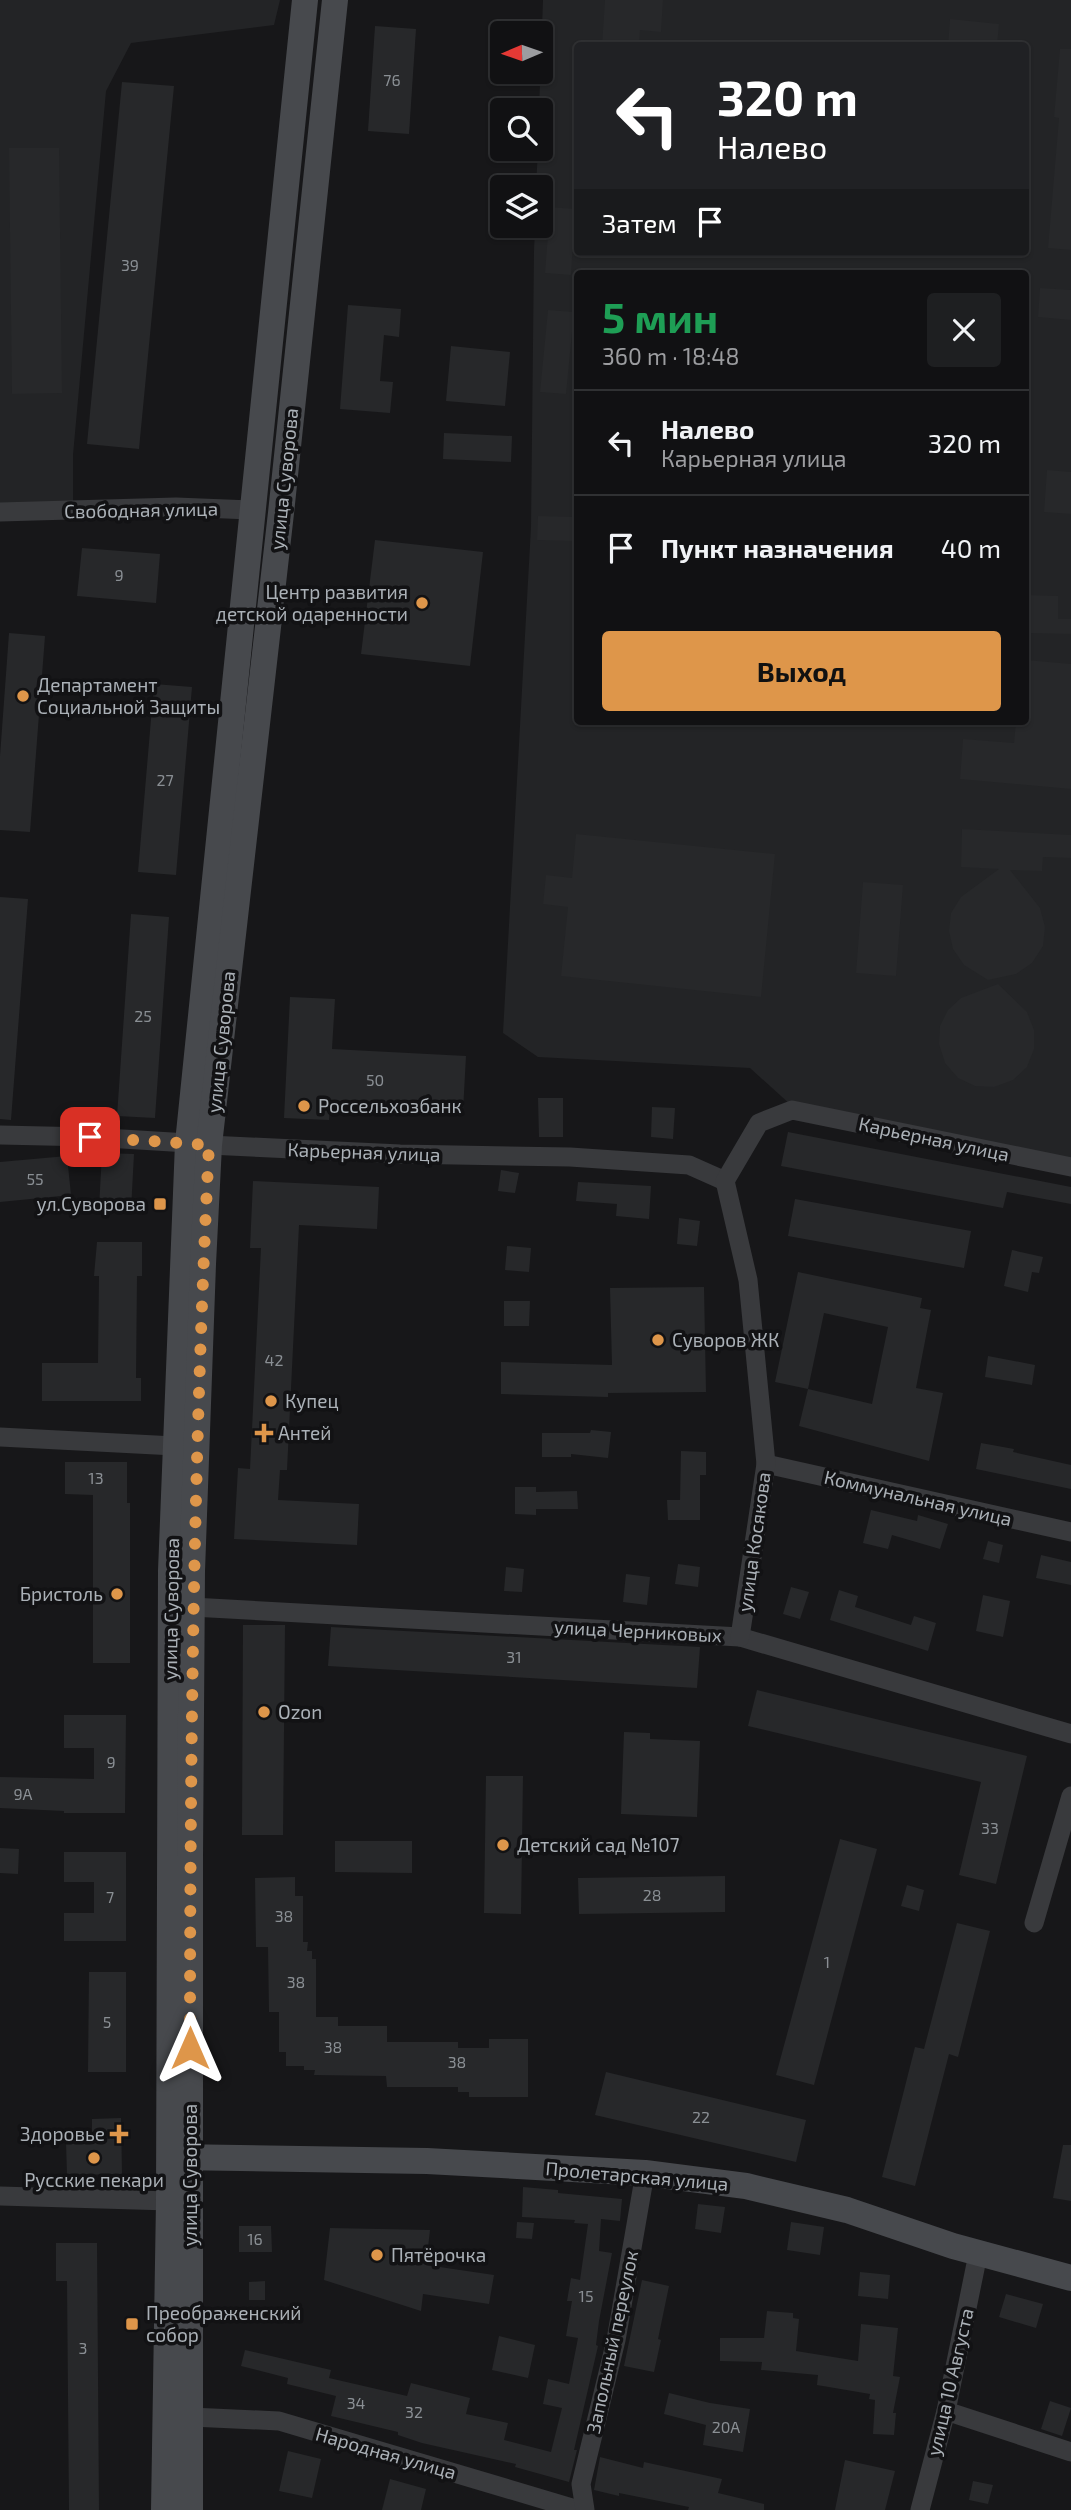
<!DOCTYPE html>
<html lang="ru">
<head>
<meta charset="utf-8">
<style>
	:root { --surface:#111113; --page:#1e1f21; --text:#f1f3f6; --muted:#9c9da0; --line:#303133; --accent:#de964a }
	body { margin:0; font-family:"Exo 2",sans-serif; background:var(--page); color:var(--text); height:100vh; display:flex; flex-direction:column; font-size:26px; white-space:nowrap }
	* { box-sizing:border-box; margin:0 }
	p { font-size:23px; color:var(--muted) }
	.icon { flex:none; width:38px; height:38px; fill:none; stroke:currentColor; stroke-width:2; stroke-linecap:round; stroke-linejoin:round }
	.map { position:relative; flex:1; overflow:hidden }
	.panel { position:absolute; left:574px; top:270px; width:455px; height:455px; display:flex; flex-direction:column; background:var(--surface); border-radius:7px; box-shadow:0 2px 5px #0004,0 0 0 2px var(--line) }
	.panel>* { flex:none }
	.banner { position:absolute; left:574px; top:42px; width:455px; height:214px; border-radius:7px; box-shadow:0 2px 5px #0004,0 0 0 2px var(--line); background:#202124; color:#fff; overflow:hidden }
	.needle { width:46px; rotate:268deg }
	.buttons { position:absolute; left:490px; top:21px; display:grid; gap:14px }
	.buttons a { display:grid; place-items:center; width:63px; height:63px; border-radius:7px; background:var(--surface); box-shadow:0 2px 5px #0004,0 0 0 2px var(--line); font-size:35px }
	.pin { position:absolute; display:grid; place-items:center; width:60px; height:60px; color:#fff; margin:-30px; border-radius:14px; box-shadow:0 4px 10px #0006 }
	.me { position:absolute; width:77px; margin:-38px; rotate:0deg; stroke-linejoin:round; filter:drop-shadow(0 0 5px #0008) }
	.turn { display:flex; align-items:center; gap:24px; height:147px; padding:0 28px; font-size:32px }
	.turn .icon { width:91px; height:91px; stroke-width:2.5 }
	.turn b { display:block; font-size:49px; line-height:60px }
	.then { display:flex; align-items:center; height:66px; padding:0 28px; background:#0003; gap:14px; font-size:26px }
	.round { display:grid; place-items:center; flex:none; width:74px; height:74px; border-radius:7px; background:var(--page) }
	.head { display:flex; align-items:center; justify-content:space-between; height:119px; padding:0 28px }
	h1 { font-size:42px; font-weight:700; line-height:52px; color:#1e9e55 }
	.cta { display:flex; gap:14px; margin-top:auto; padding:14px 28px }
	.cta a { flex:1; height:80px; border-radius:7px; background:var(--accent); color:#111; font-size:28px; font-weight:700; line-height:80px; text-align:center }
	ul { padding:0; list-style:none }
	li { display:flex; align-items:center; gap:21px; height:105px; padding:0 28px; border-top:2px solid var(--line) }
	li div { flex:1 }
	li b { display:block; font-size:26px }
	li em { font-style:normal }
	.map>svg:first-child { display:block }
	.built { fill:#232426; fill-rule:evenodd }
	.building { fill:#27282a; fill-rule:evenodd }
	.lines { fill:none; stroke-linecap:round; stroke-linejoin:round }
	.street { stroke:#393a3d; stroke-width:19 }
	.secondary { stroke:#47494d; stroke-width:26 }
	.route { stroke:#de964a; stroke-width:12; stroke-dasharray:0 21.6 }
	.poi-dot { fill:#de964a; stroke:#121214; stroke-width:2.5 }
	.labels { text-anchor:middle; stroke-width:7; stroke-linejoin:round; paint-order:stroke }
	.number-label { font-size:16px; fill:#8a8f94 }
	.street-label { font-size:19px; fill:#abb1b7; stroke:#121214 }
	.poi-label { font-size:19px; fill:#abb1b7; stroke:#121214; text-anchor:start }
</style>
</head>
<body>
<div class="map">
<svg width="1071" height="2510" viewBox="0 0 1071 2510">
	<rect width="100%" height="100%" fill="#171719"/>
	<!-- built -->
	<g class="built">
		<polygon points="0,0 280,0 274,25 131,43 106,91 73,455 73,504 0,505"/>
		<path d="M543,0H1071V1163L792,1106L750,1068L538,1057L503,1033L531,527L534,251L535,226H541V187H536L538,149H541L539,110ZM578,46H1026V252H578ZM578,273H1026V721H578Z"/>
	</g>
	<!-- building -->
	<g class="building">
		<polygon points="605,0 663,0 661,32 640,30 639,46 602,46"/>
		<polygon points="950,19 999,24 997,46 948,46"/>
		<polygon points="375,26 416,29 409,134 368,131"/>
		<polygon points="1060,49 1071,49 1071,250 1048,248 1059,118 1054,117"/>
		<polygon points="122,82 174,86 139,449 87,444"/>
		<polygon points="9,148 59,148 62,393 12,394"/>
		<polygon points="550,207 575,209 571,275 545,273"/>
		<polygon points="1040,288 1071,290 1071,320 1038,317"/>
		<polygon points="348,305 401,309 399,337 384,335 380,381 393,382 390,413 340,409"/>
		<polygon points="548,310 574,312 566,394 540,392"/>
		<polygon points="451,346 510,352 505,406 446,401"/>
		<polygon points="444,433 512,436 511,462 443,459"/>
		<polygon points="1047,470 1071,472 1071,514 1044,512"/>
		<polygon points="538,516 575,517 575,541 537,540"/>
		<polygon points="375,540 483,552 470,666 361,654"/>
		<polygon points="82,548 160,554 156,603 77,596"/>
		<polygon points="1026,595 1058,596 1058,619 1071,619 1071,634 1026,633"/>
		<polygon points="9,633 45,636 30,832 0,830 0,756"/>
		<polygon points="1026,660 1071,664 1071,789 960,779 963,739 1014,743 1016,721 1026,721"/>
		<polygon points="154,684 192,687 176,875 138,872"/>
		<polygon points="962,829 1071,835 1071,858 1043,857 1042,871 1010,870 1040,908 1045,927 1043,946 1032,963 1016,974 988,980 964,965 953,949 949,931 951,913 961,897 999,869 961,867"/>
		<polygon points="576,834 775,854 761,997 561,976 568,907 543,904 546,875 572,878"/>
		<polygon points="863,882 903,885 896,976 856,973"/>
		<polygon points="0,897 28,899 11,1120 0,1119"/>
		<polygon points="131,914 169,917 155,1118 117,1116"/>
		<polygon points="998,984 1027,1012 1034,1030 1034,1049 1027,1067 1013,1080 994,1087 975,1086 958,1078 945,1063 939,1044 940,1026 948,1010 961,998"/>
		<polygon points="290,997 335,999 332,1049 466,1056 463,1111 330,1104 329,1120 284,1118"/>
		<polygon points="538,1098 563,1098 563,1137 539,1137"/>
		<polygon points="652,1107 675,1108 673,1139 651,1137"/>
		<polygon points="788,1132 1071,1187 1071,1204 1007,1192 1003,1208 781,1166"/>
		<polygon points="102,1153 134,1154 131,1210 99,1208"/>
		<polygon points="67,1156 71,1195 0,1202 0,1162"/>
		<polygon points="501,1170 519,1173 515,1193 498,1191"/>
		<polygon points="253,1181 379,1187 377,1229 299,1225 287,1470 280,1470 278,1500 359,1504 357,1545 234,1539 238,1468 250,1469 261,1248 250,1248"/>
		<polygon points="578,1182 651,1186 649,1219 616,1216 617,1204 576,1201"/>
		<polygon points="795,1199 971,1231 964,1268 788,1236"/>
		<polygon points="679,1218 700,1221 697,1246 677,1244"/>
		<polygon points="97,1242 142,1242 142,1276 137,1276 136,1378 141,1378 141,1401 42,1401 42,1363 98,1363 99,1276 94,1276"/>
		<polygon points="507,1246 531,1248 529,1272 505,1270"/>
		<polygon points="1012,1250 1043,1257 1039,1273 1032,1272 1028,1292 1004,1286"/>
		<path d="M798,1272L922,1298L920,1308L931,1310L916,1388L943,1393L929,1461L799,1426L808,1389L775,1382ZM824,1313L888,1327L872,1404L808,1389Z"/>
		<polygon points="704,1287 706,1392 608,1393 608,1397 501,1394 501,1362 612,1365 610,1288"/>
		<polygon points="504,1301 530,1301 529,1326 504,1326"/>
		<polygon points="988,1356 1035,1365 1032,1385 985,1377"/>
		<polygon points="591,1430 611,1432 608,1458 571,1454 571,1457 542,1457 542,1433 590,1433"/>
		<polygon points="981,1443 1014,1449 1013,1452 1071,1465 1071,1489 976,1469"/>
		<polygon points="681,1451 706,1452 706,1475 700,1475 700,1520 668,1520 667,1500 680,1500"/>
		<polygon points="65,1462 127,1462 127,1503 130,1503 130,1663 93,1663 93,1495 65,1494"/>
		<polygon points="515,1487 536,1487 536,1492 577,1491 578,1509 536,1509 536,1515 515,1514"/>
		<polygon points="871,1510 917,1521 918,1515 948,1524 940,1549 892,1535 888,1549 863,1543"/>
		<polygon points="988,1541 1003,1545 999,1563 983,1559"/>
		<polygon points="1041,1555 1071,1562 1071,1585 1036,1578"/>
		<polygon points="678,1564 700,1567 698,1587 675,1584"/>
		<polygon points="506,1567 524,1569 522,1592 504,1591"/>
		<polygon points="626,1574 650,1577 647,1605 623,1602"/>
		<polygon points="791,1587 809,1592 800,1619 783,1614"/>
		<polygon points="839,1590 858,1596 855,1607 911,1625 914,1616 936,1623 928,1651 830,1620"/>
		<polygon points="983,1595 1010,1601 1003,1637 976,1631"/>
		<polygon points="243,1625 285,1625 283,1835 242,1835"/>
		<polygon points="331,1627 700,1647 697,1688 328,1666"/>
		<polygon points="757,1690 1027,1756 996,1884 959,1875 981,1782 748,1726"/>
		<polygon points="64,1715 126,1715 125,1813 64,1813 64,1811 0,1808 0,1777 94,1779 94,1748 64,1748"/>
		<polygon points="624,1732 650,1733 650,1739 700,1741 697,1817 621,1814"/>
		<polygon points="486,1776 523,1776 521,1914 484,1913"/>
		<polygon points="840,1839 877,1849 814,2085 776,2075"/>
		<polygon points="335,1841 412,1841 412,1873 335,1872"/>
		<polygon points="0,1848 19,1849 18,1874 0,1873"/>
		<polygon points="64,1852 126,1852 126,1941 64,1941 64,1913 94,1913 94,1882 64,1882"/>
		<polygon points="725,1876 725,1912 579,1914 578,1878"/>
		<polygon points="295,1877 295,1896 303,1896 303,1942 308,1942 307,1951 312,1951 312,1959 316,1959 316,2017 338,2017 338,2026 387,2026 387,2042 458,2042 458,2048 489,2048 489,2039 528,2039 528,2097 469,2097 469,2092 458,2092 458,2087 387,2087 386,2076 314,2075 315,2070 304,2070 304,2066 286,2066 286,2052 279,2052 279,2012 269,2012 268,1947 256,1947 255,1878"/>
		<polygon points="907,1885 924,1890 919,1911 901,1906"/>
		<polygon points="957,1923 990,1931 958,2057 949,2054 915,2186 882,2177 915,2047 924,2049"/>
		<polygon points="89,1972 126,1972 126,2072 88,2072"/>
		<polygon points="606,2072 806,2120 796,2162 595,2115"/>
		<polygon points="121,2118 122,2174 67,2175 66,2142 92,2142 92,2119"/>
		<polygon points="1063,2145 1071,2145 1071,2201 1053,2198"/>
		<polygon points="523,2187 558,2190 558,2193 622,2199 620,2221 601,2219 599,2251 612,2253 599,2321 596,2345 598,2346 574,2450 577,2450 569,2482 515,2467 516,2464 422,2443 398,2435 398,2432 331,2416 336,2396 287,2384 288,2378 241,2366 245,2350 331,2370 329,2378 407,2396 411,2383 470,2398 466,2414 508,2423 504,2440 551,2452 562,2408 543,2404 548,2379 569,2384 578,2338 566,2336 572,2301 567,2301 571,2278 580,2280 588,2224 574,2223 575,2220 522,2217"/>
		<polygon points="698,2204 725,2207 721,2233 695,2229"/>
		<polygon points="517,2222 534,2223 532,2239 516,2238"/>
		<polygon points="791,2222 824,2227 820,2255 787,2250"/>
		<polygon points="239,2226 271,2226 272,2252 239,2252"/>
		<polygon points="330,2228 430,2230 426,2265 494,2275 489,2304 423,2294 421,2311 324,2280"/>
		<polygon points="56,2243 97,2243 99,2510 69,2510 67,2281 56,2281"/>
		<polygon points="860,2272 890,2275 888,2299 858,2296"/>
		<polygon points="642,2280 669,2286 658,2339 661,2340 654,2372 624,2366"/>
		<polygon points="265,2281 265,2300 249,2300 249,2282"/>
		<polygon points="1006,2294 1043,2304 1036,2328 999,2317"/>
		<polygon points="767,2311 793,2313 793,2318 799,2319 796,2351 858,2361 861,2324 898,2328 893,2376 900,2377 893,2413 896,2413 894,2435 873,2434 875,2400 869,2399 870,2394 817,2385 818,2375 761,2370 762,2362 720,2361 720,2338 764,2338"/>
		<polygon points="499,2336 535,2345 528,2378 492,2370"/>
		<polygon points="669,2393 710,2403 750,2409 743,2452 703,2445 706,2425 664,2414"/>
		<polygon points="1050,2401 1071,2408 1062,2436 1041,2429"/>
		<polygon points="288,2451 321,2459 312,2498 279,2491"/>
		<polygon points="600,2457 643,2468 644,2462 722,2479 718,2493 764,2504 764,2510 688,2510 689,2507 619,2493 619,2496 594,2490"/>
		<polygon points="845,2460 895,2471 885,2510 835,2510"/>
		<polygon points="390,2479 426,2489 421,2510 382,2510"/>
		<polygon points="973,2481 993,2485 988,2504 969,2500"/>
	</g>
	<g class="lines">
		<!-- street -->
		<g class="street">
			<polyline points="0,512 176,507 251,510"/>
			<polyline points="0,1135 90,1137 188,1143"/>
			<polyline points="209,1145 400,1154 570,1157 689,1165 725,1181"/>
			<polyline points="0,1437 175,1446"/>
			<polyline points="766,1464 1071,1532"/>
			<polyline points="192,1607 740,1637 1071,1734"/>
			<polyline points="740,1637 766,1464 748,1280 725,1181 759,1123 792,1110 1071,1167"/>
			<polyline points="1034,1923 1071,1796"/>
			<polyline points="0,2196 169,2201"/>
			<polyline points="946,2411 1071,2452"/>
			<polyline points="191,2417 279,2421 579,2510"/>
			<polyline points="585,2510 581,2484 616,2340 645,2173"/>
			<polyline points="920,2510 946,2411 978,2254"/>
		</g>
		<!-- secondary -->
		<g class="secondary">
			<polyline points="174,2157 427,2161 645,2173 746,2186 847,2210 953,2246 1071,2278"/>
			<polyline points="164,2510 169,2201 171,1571 188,1143 305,0"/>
			<polyline points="190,2510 190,1856 192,1571 203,1264 209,1145 281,513 335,0"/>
		</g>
	</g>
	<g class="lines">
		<!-- route -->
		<path class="route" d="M90,1137L209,1145C194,1446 190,1746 190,2048"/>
	</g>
	<!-- markers -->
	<g class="poi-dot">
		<circle cx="422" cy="603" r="7"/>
		<circle cx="23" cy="696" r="7"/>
		<circle cx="304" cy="1106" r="7"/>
		<rect x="153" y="1197" width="14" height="14" rx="3.5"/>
		<circle cx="658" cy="1340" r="7"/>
		<circle cx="271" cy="1401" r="7"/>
		<path d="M260.5 1422.5h7v7h7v7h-7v7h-7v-7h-7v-7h7z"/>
		<circle cx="117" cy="1594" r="7"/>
		<circle cx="264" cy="1712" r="7"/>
		<circle cx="503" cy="1845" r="7"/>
		<path d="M115.5 2123.5h7v7h7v7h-7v7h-7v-7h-7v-7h7z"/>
		<circle cx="94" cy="2158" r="7"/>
		<circle cx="377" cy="2255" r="7"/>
		<rect x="125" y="2317" width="14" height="14" rx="3.5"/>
	</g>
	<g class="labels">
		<!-- number labels -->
		<g class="number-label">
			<text x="392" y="86">76</text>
			<text x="130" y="271">39</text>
			<text x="119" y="581">9</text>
			<text x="165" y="786">27</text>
			<text x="143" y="1022">25</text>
			<text x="375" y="1086">50</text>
			<text x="35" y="1185">55</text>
			<text x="274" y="1366">42</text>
			<text x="96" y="1484">13</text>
			<text x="514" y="1663">31</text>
			<text x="111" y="1768">9</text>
			<text x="23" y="1800">9А</text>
			<text x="990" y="1834">33</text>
			<text x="652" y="1901">28</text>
			<text x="110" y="1903">7</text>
			<text x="284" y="1922">38</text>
			<text x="827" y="1968">1</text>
			<text x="296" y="1988">38</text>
			<text x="107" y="2028">5</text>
			<text x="333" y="2053">38</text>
			<text x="457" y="2068">38</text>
			<text x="701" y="2123">22</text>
			<text x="255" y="2245">16</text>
			<text x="586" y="2302">15</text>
			<text x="83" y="2354">3</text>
			<text x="356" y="2409">34</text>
			<text x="414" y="2418">32</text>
			<text x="726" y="2433">20А</text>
		</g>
		<!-- street labels -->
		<g class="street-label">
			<text transform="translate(284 479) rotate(-84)" y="7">улица Суворова</text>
			<text transform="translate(141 510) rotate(-1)" y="7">Свободная улица</text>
			<text transform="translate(221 1042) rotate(-84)" y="7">улица Суворова</text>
			<text transform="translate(934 1139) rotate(12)" y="7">Карьерная улица</text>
			<text transform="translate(364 1152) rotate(2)" y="7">Карьерная улица</text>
			<text transform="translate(918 1498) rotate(13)" y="7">Коммунальная улица</text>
			<text transform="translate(754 1542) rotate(-82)" y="7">улица Косякова</text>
			<text transform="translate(171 1609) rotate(-89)" y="7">улица Суворова</text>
			<text transform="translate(638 1631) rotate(3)" y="7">улица Черниковых</text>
			<text transform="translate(190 2175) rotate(-90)" y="7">улица Суворова</text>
			<text transform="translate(637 2176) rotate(5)" y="7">Пролетарская улица</text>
			<text transform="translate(612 2342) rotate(-78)" y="7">Запольный переулок</text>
			<text transform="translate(950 2382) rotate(-77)" y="7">улица 10 Августа</text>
			<text transform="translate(386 2453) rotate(16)" y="7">Народная улица</text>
		</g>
		<!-- poi labels -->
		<g class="poi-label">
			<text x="408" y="599" text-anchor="end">Центр развития<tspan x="408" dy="22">детской одаренности</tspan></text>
			<text x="37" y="692">Департамент<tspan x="37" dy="22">Социальной Защиты</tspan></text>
			<text x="318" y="1113">Россельхозбанк</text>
			<text x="146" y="1211" text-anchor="end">ул.Суворова</text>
			<text x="672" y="1347">Суворов ЖК</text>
			<text x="285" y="1408">Купец</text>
			<text x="278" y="1440">Антей</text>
			<text x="103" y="1601" text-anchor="end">Бристоль</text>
			<text x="278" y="1719">Ozon</text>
			<text x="517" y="1852">Детский сад №107</text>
			<text x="105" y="2141" text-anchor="end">Здоровье</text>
			<text x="94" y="2187" text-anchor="middle">Русские пекари</text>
			<text x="391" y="2262">Пятёрочка</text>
			<text x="146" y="2320">Преображенский<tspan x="146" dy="22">собор</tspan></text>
		</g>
	</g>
</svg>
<div class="buttons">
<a><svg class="needle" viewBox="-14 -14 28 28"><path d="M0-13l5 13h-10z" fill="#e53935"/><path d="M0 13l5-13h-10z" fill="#9c9da0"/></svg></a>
<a><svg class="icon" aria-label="search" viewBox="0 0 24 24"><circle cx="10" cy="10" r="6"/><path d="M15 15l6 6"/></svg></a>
<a><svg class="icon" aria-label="layers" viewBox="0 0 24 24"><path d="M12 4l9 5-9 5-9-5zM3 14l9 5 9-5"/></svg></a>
</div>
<div class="pin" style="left:90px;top:1137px;background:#d93025"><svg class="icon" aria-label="arrive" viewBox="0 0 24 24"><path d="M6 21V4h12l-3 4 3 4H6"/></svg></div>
<svg class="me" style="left:190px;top:2048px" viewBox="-20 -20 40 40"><path d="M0-17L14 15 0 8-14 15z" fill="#de964a" stroke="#fff" stroke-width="4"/></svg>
<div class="banner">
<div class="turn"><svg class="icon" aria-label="left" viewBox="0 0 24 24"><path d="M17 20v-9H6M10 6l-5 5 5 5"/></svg><div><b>320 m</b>Налево</div></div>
<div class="then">Затем<svg class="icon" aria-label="arrive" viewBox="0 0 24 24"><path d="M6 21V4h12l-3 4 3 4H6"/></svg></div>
</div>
<section class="panel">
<div class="head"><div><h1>5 мин</h1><p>360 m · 18:48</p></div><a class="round"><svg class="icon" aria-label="close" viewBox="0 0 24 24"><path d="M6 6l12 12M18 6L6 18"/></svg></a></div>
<ul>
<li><svg class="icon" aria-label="left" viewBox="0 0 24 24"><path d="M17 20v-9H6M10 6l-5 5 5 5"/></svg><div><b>Налево</b><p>Карьерная улица</p></div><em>320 m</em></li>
<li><svg class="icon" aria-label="arrive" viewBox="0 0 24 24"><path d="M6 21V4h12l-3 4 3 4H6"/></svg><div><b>Пункт назначения</b></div><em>40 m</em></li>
</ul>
<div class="cta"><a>Выход</a></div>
</section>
</div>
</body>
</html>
